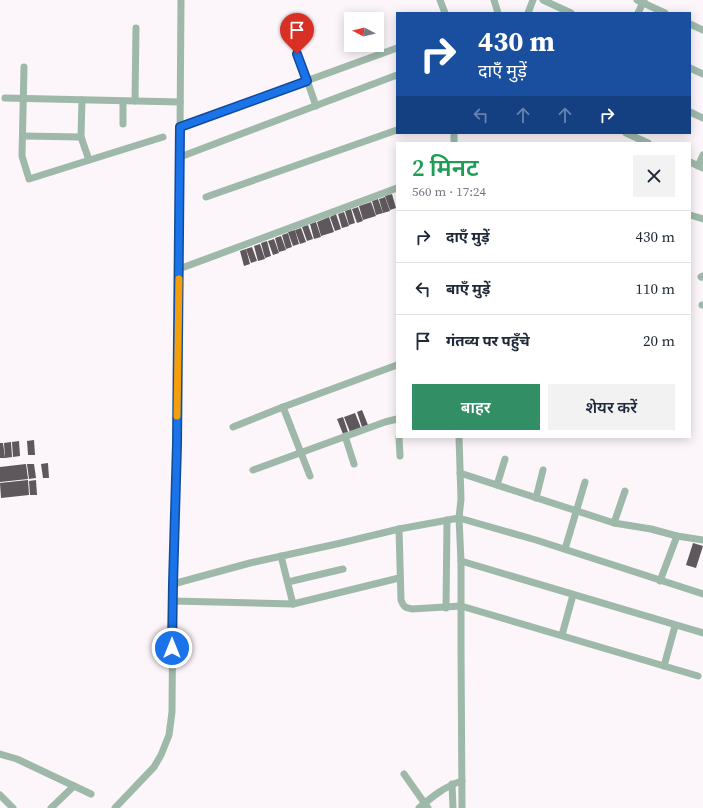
<!DOCTYPE html>
<html lang="hi">
<head>
<meta charset="utf-8">
<style>
	:root { --surface:#fff; --page:#f2f2f3; --text:#1f2937; --muted:#747a83; --line:#e0e1e3; --accent:#328e65 }
	body { margin:0; font-family:"Source Serif 4","Noto Sans Devanagari",serif; background:var(--page); color:var(--text); height:100vh; display:flex; flex-direction:column; font-size:15px; white-space:nowrap }
	* { box-sizing:border-box; margin:0 }
	p { font-size:13px; color:var(--muted) }
	.icon { flex:none; width:22px; height:22px; fill:none; stroke:currentColor; stroke-width:2; stroke-linecap:round; stroke-linejoin:round }
	.map { position:relative; flex:1; overflow:hidden }
	.details { position:absolute; left:396px; top:142px; width:295px; height:296px; display:flex; flex-direction:column; background:var(--surface); border-radius:0px; box-shadow:0 2px 10px #0003 }
	.details>* { flex:none }
	.guide { position:absolute; left:396px; top:12px; width:295px; height:122px; border-radius:0px; box-shadow:0 2px 10px #0003; background:#1a4fa0; color:#fff; overflow:hidden }
	.needle { width:26px; rotate:277deg }
	.tools { position:absolute; left:344px; top:12px; display:grid; gap:8px }
	.tools a { display:grid; place-items:center; width:40px; height:40px; border-radius:0px; background:var(--surface); box-shadow:0 2px 10px #0003; font-size:20px }
	.pin { position:absolute; display:grid; place-items:center; width:34px; height:34px; color:#fff; margin:-41px -17px; border-radius:50% 50% 50% 0; rotate:-45deg; box-shadow:0 0 4px #0007 }
	.pin .icon { rotate:45deg }
	.me { position:absolute; width:44px; margin:-22px; rotate:0deg; stroke-linejoin:round; filter:drop-shadow(0 0 3px #0008) }
	.turn { display:flex; align-items:center; gap:14px; height:84px; padding:0 16px; font-size:18px }
	.turn .icon { width:52px; height:52px; stroke-width:2.5 }
	.turn b { display:block; font-size:28px; line-height:34px }
	.lanes { display:flex; align-items:center; height:38px; padding:0 16px; background:#0003; justify-content:center; gap:20px; direction:ltr }
	.lanes .off { opacity:.35 }
	.round { display:grid; place-items:center; flex:none; width:42px; height:42px; border-radius:0px; background:var(--page) }
	.headline { display:flex; align-items:center; justify-content:space-between; height:68px; padding:0 16px }
	h1 { font-size:24px; font-weight:600; line-height:30px; color:#1e9e55 }
	.action { display:flex; gap:8px; margin-top:auto; padding:8px 16px }
	.action a { flex:1; height:46px; border-radius:0px; background:var(--accent); color:#fff; font-size:16px; font-weight:600; line-height:46px; text-align:center }
	.action a+a { background:var(--page); color:var(--text) }
	ul { padding:0; list-style:none }
	li { display:flex; align-items:center; gap:12px; height:52px; padding:0 16px; border-top:1px solid var(--line) }
	li div { flex:1 }
	li b { display:block; font-size:15px }
	li em { font-style:normal }
	.map>svg:first-child { display:block }
	.building { fill:#5e585c }
	.lines { fill:none; stroke-linecap:round; stroke-linejoin:round }
	.minor { stroke:#9eb9aa; stroke-width:7 }
	.route-casing { stroke:#114b97; stroke-width:10 }
	.route { stroke:#1a73e8; stroke-width:7 }
	.slow { stroke:#f59e0b; stroke-width:7 }
</style>
</head>
<body>
<div class="map">
<svg width="703" height="808" viewBox="0 0 703 808">
	<rect width="100%" height="100%" fill="#fcf5fa"/>
	<!-- building -->
	<g class="building">
		<polygon points="392,194 396,208 390,210 385,196"/>
		<polygon points="385,197 390,211 383,213 379,199"/>
		<polygon points="378,199 383,213 376,215 372,201"/>
		<polygon points="371,202 376,216 363,220 359,206"/>
		<polygon points="358,207 363,221 357,223 352,209"/>
		<polygon points="351,209 355,223 349,225 345,211"/>
		<polygon points="344,212 349,226 342,228 338,214"/>
		<polygon points="336,214 341,229 335,231 330,217"/>
		<polygon points="329,217 334,232 321,236 317,222"/>
		<polygon points="316,222 321,237 314,239 310,224"/>
		<polygon points="308,225 313,239 307,241 302,227"/>
		<polygon points="301,228 306,242 300,244 295,230"/>
		<polygon points="295,230 299,244 293,246 288,232"/>
		<polygon points="288,233 292,247 286,249 282,235"/>
		<polygon points="281,236 286,250 279,252 275,238"/>
		<polygon points="274,239 279,253 273,255 268,241"/>
		<polygon points="267,241 271,256 265,258 261,243"/>
		<polygon points="260,244 265,259 258,261 254,246"/>
		<polygon points="252,247 257,261 251,263 246,249"/>
		<polygon points="246,249 250,264 244,266 240,251"/>
		<polygon points="362,410 368,425 362,427 357,412"/>
		<polygon points="355,413 361,428 350,432 344,417"/>
		<polygon points="343,417 348,432 343,434 337,419"/>
		<polygon points="34,440 35,455 28,455 27,441"/>
		<polygon points="19,441 20,456 13,457 12,442"/>
		<polygon points="11,442 12,457 5,458 4,443"/>
		<polygon points="0,443 3,443 5,458 0,458"/>
		<polygon points="48,463 49,478 43,478 41,464"/>
		<polygon points="26,464 28,479 0,482 0,467"/>
		<polygon points="27,464 34,464 36,478 29,479"/>
		<polygon points="28,480 29,495 1,498 0,483"/>
		<polygon points="36,480 37,495 30,495 29,481"/>
		<polygon points="693,543 703,546 696,568 686,565"/>
	</g>
	<g class="lines">
		<!-- minor -->
		<g class="minor">
			<polyline points="440,0 445,13"/>
			<polyline points="494,0 498,13"/>
			<polyline points="543,0 571,13"/>
			<polyline points="637,0 665,13"/>
			<polyline points="528,13 533,0"/>
			<polyline points="638,13 644,0"/>
			<polyline points="690,24 703,30"/>
			<polyline points="293,40 316,106"/>
			<polyline points="24,67 22,156 29,179 163,137"/>
			<polyline points="690,68 703,74"/>
			<polyline points="5,98 180,102"/>
			<polyline points="82,100 81,137 89,160"/>
			<polyline points="135,101 136,28"/>
			<polyline points="690,112 703,118"/>
			<polyline points="123,124 123,101"/>
			<polyline points="180,127 397,48"/>
			<polyline points="454,133 454,143"/>
			<polyline points="626,133 648,143"/>
			<polyline points="23,136 81,137"/>
			<polyline points="180,157 397,75"/>
			<polyline points="690,162 703,168"/>
			<polyline points="698,166 703,155"/>
			<polyline points="206,197 397,130"/>
			<polyline points="690,215 703,219"/>
			<polyline points="179,269 397,188"/>
			<polyline points="701,277 703,276"/>
			<polyline points="702,305 703,305"/>
			<polyline points="283,407 310,476"/>
			<polyline points="233,427 283,407 397,365"/>
			<polyline points="345,436 354,464"/>
			<polyline points="399,437 400,456"/>
			<polyline points="459,437 461,499 459,518 461,561 461,645 462,808"/>
			<polyline points="253,470 385,422 397,419"/>
			<polyline points="460,473 614,523 651,529 677,536 703,540"/>
			<polyline points="497,485 505,459"/>
			<polyline points="536,498 543,470"/>
			<polyline points="614,523 625,491"/>
			<path d="M399,529L401,600C403,606 405,608 412,609L461,606L698,676"/>
			<polyline points="565,549 585,482"/>
			<polyline points="281,556 293,604"/>
			<polyline points="461,561 703,633"/>
			<polyline points="660,581 677,536"/>
			<polyline points="288,582 343,569"/>
			<polyline points="173,584 250,563 341,543 399,529 459,518 536,540 703,594"/>
			<polyline points="173,601 293,604 399,578"/>
			<polyline points="446,608 447,520"/>
			<polyline points="562,635 573,595"/>
			<polyline points="664,666 675,626"/>
			<polyline points="0,754 17,759 91,794"/>
			<polyline points="404,774 428,808"/>
			<polyline points="452,784 453,808"/>
			<polyline points="0,795 13,808"/>
			<polyline points="51,808 74,786"/>
			<polyline points="115,808 154,767 161,755 169,735 172,712 173,584 177,444 179,269 181,0"/>
			<path d="M419,808C432,797 445,786 462,781"/>
		</g>
	</g>
	<g class="lines">
		<!-- route casing -->
		<g class="route-casing">
			<polyline id="route" points="172,648 173,584 177,444 180,127 307,81 297,54"/>
		</g>
		<!-- route -->
		<use href="#route" class="route"/>
		<!-- slow -->
		<polyline class="slow" points="177,416 179,279"/>
	</g>
</svg>
<div class="tools">
<a><svg class="needle" viewBox="-14 -14 28 28"><path d="M0-13l5 13h-10z" fill="#e53935"/><path d="M0 13l5-13h-10z" fill="#747a83"/></svg></a>
</div>
<div class="pin" style="left:297px;top:54px;background:#d93025"><svg class="icon" aria-label="arrive" viewBox="0 0 24 24"><path d="M6 21V4h12l-3 4 3 4H6"/></svg></div>
<svg class="me" style="left:172px;top:648px" viewBox="-20 -20 40 40"><circle r="17" fill="#1a73e8" stroke="#fff" stroke-width="3"/><path d="M0-11L8 9 0 5-8 9z" fill="#fff"/></svg>
<div class="guide">
<div class="turn"><svg class="icon" aria-label="right" viewBox="0 0 24 24"><path d="M7 20v-9h11M14 6l5 5-5 5"/></svg><div><b>430 m</b>दाएँ मुड़ें</div></div>
<div class="lanes"><svg class="icon off" aria-label="left" viewBox="0 0 24 24"><path d="M17 20v-9H6M10 6l-5 5 5 5"/></svg><svg class="icon off" aria-label="ahead" viewBox="0 0 24 24"><path d="M12 20V5M6 11l6-6 6 6"/></svg><svg class="icon off" aria-label="ahead" viewBox="0 0 24 24"><path d="M12 20V5M6 11l6-6 6 6"/></svg><svg class="icon" aria-label="right" viewBox="0 0 24 24"><path d="M7 20v-9h11M14 6l5 5-5 5"/></svg></div>
</div>
<section class="details">
<div class="headline"><div><h1>2 मिनट</h1><p>560 m · 17:24</p></div><a class="round"><svg class="icon" aria-label="close" viewBox="0 0 24 24"><path d="M6 6l12 12M18 6L6 18"/></svg></a></div>
<ul>
<li><svg class="icon" aria-label="right" viewBox="0 0 24 24"><path d="M7 20v-9h11M14 6l5 5-5 5"/></svg><div><b>दाएँ मुड़ें</b></div><em>430 m</em></li>
<li><svg class="icon" aria-label="left" viewBox="0 0 24 24"><path d="M17 20v-9H6M10 6l-5 5 5 5"/></svg><div><b>बाएँ मुड़ें</b></div><em>110 m</em></li>
<li><svg class="icon" aria-label="arrive" viewBox="0 0 24 24"><path d="M6 21V4h12l-3 4 3 4H6"/></svg><div><b>गंतव्य पर पहुँचे</b></div><em>20 m</em></li>
</ul>
<div class="action"><a>बाहर</a><a>शेयर करें</a></div>
</section>
</div>
</body>
</html>
